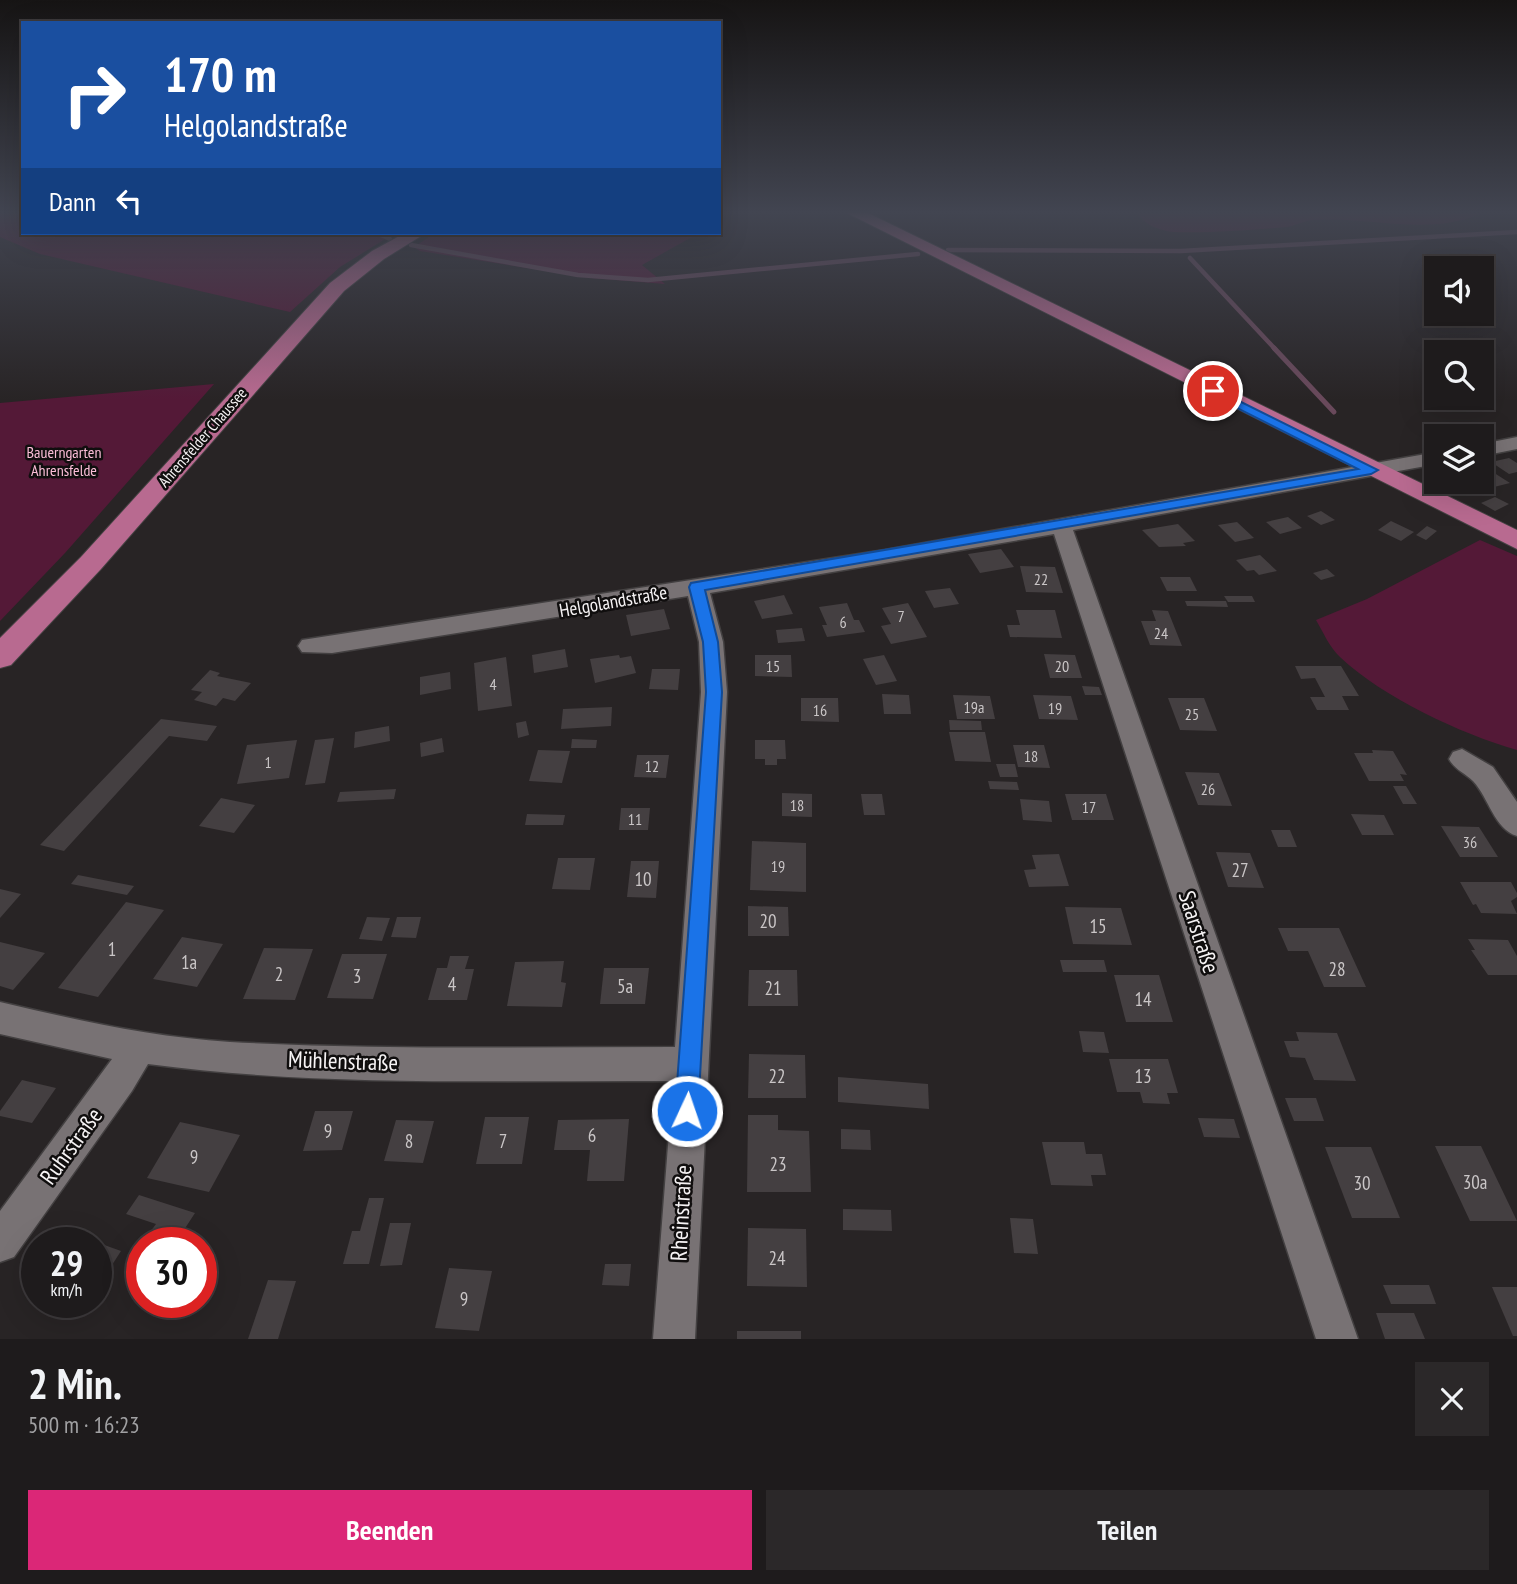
<!DOCTYPE html>
<html lang="de">
<head>
<meta charset="utf-8">
<style>
	:root { --surface:#1e1b1c; --page:#2b2829; --text:#f1f3f6; --muted:#a1a1a3; --line:#3c393b; --accent:#db2777 }
	body { margin:0; font-family:"PT Sans Narrow",sans-serif; background:var(--page); color:var(--text); height:100vh; display:flex; flex-direction:column; font-size:26px; white-space:nowrap }
	* { box-sizing:border-box; margin:0 }
	p { font-size:23px; color:var(--muted) }
	.icon { flex:none; width:38px; height:38px; fill:none; stroke:currentColor; stroke-width:2; stroke-linecap:round; stroke-linejoin:round }
	.map { position:relative; height:1339px; overflow:hidden }
	.side { display:flex; flex-direction:column; background:var(--surface); flex:1 }
	.side>* { flex:none }
	.hud { position:absolute; left:21px; top:21px; width:700px; height:214px; border-radius:0px; box-shadow:0 7px 28px #0002,0 0 0 2px var(--line); background:#1a4fa0; color:#fff; overflow:hidden }
	.controls { position:absolute; left:1424px; top:256px; display:grid; gap:14px }
	.controls a { display:grid; place-items:center; width:70px; height:70px; border-radius:0px; background:var(--surface); box-shadow:0 7px 28px #0002,0 0 0 2px var(--line); font-size:35px }
	.speed { position:absolute; left:21px; top:1227px; display:flex; gap:14px; font-size:35px; font-weight:700; text-align:center }
	.speed>* { display:grid; place-content:center; width:91px; height:91px; border-radius:50%; background:var(--surface); box-shadow:0 7px 28px #0002,0 0 0 2px var(--line); line-height:1 }
	.speed small { font-size:18px; font-weight:400 }
	.speed .limit { border:10px solid #d22; background:#fff; color:#111 }
	.pin { position:absolute; display:grid; place-items:center; width:60px; height:60px; color:#fff; margin:-30px; border:4px solid #fff; border-radius:50%; box-shadow:0 2px 7px #0007 }
	.me { position:absolute; width:77px; margin:-38px; rotate:3deg; stroke-linejoin:round; filter:drop-shadow(0 0 5px #0008) }
	.turn { display:flex; align-items:center; gap:24px; height:147px; padding:0 28px; font-size:32px }
	.turn .icon { width:91px; height:91px; stroke-width:2.5 }
	.turn b { display:block; font-size:49px; line-height:60px }
	.then { display:flex; align-items:center; height:66px; padding:0 28px; background:#0003; gap:14px; font-size:26px }
	.round { display:grid; place-items:center; flex:none; width:74px; height:74px; border-radius:0px; background:var(--page) }
	.head { display:flex; align-items:center; justify-content:space-between; height:119px; padding:0 28px }
	h1 { font-size:42px; font-weight:800; line-height:52px }
	.cta { display:flex; gap:14px; margin-top:auto; padding:14px 28px }
	.cta a { flex:1; height:80px; border-radius:0px; background:var(--accent); color:#fff; font-size:28px; font-weight:800; line-height:80px; text-align:center }
	.cta a+a { background:var(--page); color:var(--text) }
	.map>svg:first-child { display:block }
	.green { fill:#541937 }
	.lines { fill:none; stroke-linecap:round; stroke-linejoin:round }
	.stream-far1 { stroke:#69495b; stroke-width:4.5 }
	.stream { stroke:#69495b; stroke-width:5 }
	.building { fill:#443f41 }
	.minor-casing { stroke:#434041; stroke-width:3 }
	.major-casing { stroke:#434041; stroke-width:2 }
	.minor { fill:#787274; fill-rule:evenodd }
	.major { fill:#b86a90; fill-rule:evenodd }
	.route { fill:#1a73e8; stroke:#114b97; stroke-width:2 }
	.labels { text-anchor:middle; stroke-width:5; stroke-linejoin:round; paint-order:stroke }
	.far-street-label { font-size:16px; fill:#f6f3f4; stroke:#100e0e }
	.far-park-label { font-size:16px; fill:#fbbdd7; stroke:#100e0e }
	.number-label { font-size:16px; fill:#cac6c7 }
	.street-label { font-size:19px; fill:#f6f3f4; stroke:#100e0e }
	.near-number-label { font-size:19px; fill:#cac6c7 }
	.near-street-label { font-size:23px; fill:#f6f3f4; stroke:#100e0e }
</style>
</head>
<body>
<div class="map">
<svg width="1517" height="1339" viewBox="0 0 1517 1339">
	<rect width="100%" height="100%" fill="#282425"/>
	<!-- green -->
	<g class="green">
		<polygon points="0,213 23,213 23,233 395,233 340,267 290,312 40,254 0,237"/>
		<path d="M1138,213H1482C1429,237 1368,216 1312,220C1303,221 1295,226 1286,227C1251,230 1210,233 1174,232C1162,231 1143,225 1138,213Z"/>
		<polygon points="435,233 699,233 642,265 665,284 591,278 420,251 414,247"/>
		<polygon points="214,384 65,553 0,621 0,403"/>
		<path d="M1480,540L1517,556V750C1461,734 1382,697 1340,657C1330,648 1323,632 1316,620L1367,599Z"/>
	</g>
	<g class="lines">
		<!-- stream-far1 -->
		<g class="stream-far1">
			<polyline points="377,233 390,239"/>
			<polyline points="411,245 578,275 648,280 918,254"/>
			<polyline points="948,250 1181,251 1517,232"/>
			<polyline points="1190,258 1275,349"/>
		</g>
		<!-- stream -->
		<polyline class="stream" points="1274,348 1334,412"/>
	</g>
	<!-- building -->
	<g class="building">
		<polygon points="1509,458 1517,463 1517,472 1509,474 1491,462"/>
		<polygon points="1488,469 1510,483 1494,487 1482,480 1482,471"/>
		<polygon points="1495,497 1509,504 1495,511 1481,503"/>
		<polygon points="1321,511 1335,520 1321,525 1307,516"/>
		<polygon points="1288,517 1302,528 1280,534 1266,522"/>
		<polygon points="1391,521 1414,532 1401,541 1378,530"/>
		<polygon points="1237,522 1254,538 1235,542 1218,525"/>
		<polygon points="1178,524 1195,541 1183,543 1186,546 1159,547 1142,530"/>
		<polygon points="1427,526 1437,531 1426,540 1416,535"/>
		<polygon points="1001,549 1014,567 980,573 968,554"/>
		<polygon points="1260,555 1277,571 1259,575 1254,570 1247,571 1236,560"/>
		<polygon points="1020,566 1055,567 1063,593 1026,592"/>
		<polygon points="1327,569 1335,576 1321,580 1313,573"/>
		<polygon points="1160,577 1190,577 1197,591 1167,591"/>
		<polygon points="950,588 959,604 934,608 925,591"/>
		<polygon points="784,595 793,614 762,619 754,601"/>
		<polygon points="1224,596 1252,596 1255,602 1228,602"/>
		<polygon points="1185,601 1226,601 1228,607 1187,606"/>
		<polygon points="847,603 854,620 859,620 865,632 827,637 822,625 827,625 819,607"/>
		<polygon points="908,603 927,637 891,644 881,626 891,624 882,608"/>
		<polygon points="664,609 670,629 631,636 626,615"/>
		<polygon points="1016,610 1055,610 1062,638 1010,637 1007,625 1020,625"/>
		<polygon points="1152,610 1168,611 1182,646 1150,645 1141,621 1156,621"/>
		<polygon points="802,628 805,641 778,643 776,630"/>
		<polygon points="565,649 568,667 534,673 532,655"/>
		<polygon points="1044,654 1075,655 1082,678 1050,678"/>
		<polygon points="619,655 620,658 631,656 636,673 595,683 590,659"/>
		<polygon points="755,655 791,655 792,677 755,676"/>
		<polygon points="884,655 897,681 876,685 863,659"/>
		<polygon points="506,657 512,706 478,711 474,663"/>
		<polygon points="1295,666 1341,666 1359,696 1342,696 1349,710 1317,710 1310,697 1325,697 1315,678 1301,679"/>
		<polygon points="652,669 680,669 678,690 649,689"/>
		<polygon points="210,670 220,673 217,676 251,683 235,701 223,698 216,706 194,700 202,692 191,690"/>
		<polygon points="450,672 451,689 420,695 420,677"/>
		<polygon points="1082,686 1099,687 1102,695 1085,695"/>
		<polygon points="882,694 909,695 911,714 884,714"/>
		<polygon points="953,695 990,696 995,719 957,719"/>
		<polygon points="1033,695 1071,696 1078,720 1039,719"/>
		<polygon points="801,698 838,698 839,722 801,721"/>
		<polygon points="1168,698 1204,698 1217,731 1180,730"/>
		<polygon points="612,707 611,726 561,729 563,709"/>
		<polygon points="161,719 217,726 207,741 169,736 64,851 40,845"/>
		<polygon points="949,720 981,721 982,730 950,730"/>
		<polygon points="526,721 529,735 518,738 516,723"/>
		<polygon points="389,726 390,741 354,748 355,732"/>
		<polygon points="949,732 985,732 991,762 955,761"/>
		<polygon points="334,738 325,783 305,785 315,740"/>
		<polygon points="442,738 444,752 421,757 420,743"/>
		<polygon points="572,739 597,740 596,748 571,748"/>
		<polygon points="297,740 289,778 237,784 247,745"/>
		<polygon points="755,740 785,740 786,759 777,759 777,765 765,765 765,759 755,759"/>
		<polygon points="1013,745 1044,745 1050,768 1018,767"/>
		<polygon points="538,750 570,751 562,783 529,781"/>
		<polygon points="1372,750 1393,751 1407,775 1400,774 1404,781 1369,781 1354,753 1373,753"/>
		<polygon points="637,755 669,755 666,778 634,777"/>
		<polygon points="996,764 1015,764 1018,777 1000,777"/>
		<polygon points="1185,772 1219,773 1232,806 1198,805"/>
		<polygon points="988,781 1017,782 1019,790 990,789"/>
		<polygon points="1393,786 1406,786 1417,804 1403,804"/>
		<polygon points="396,789 394,799 337,802 340,792"/>
		<polygon points="782,793 812,794 812,817 782,816"/>
		<polygon points="861,794 882,794 885,815 864,815"/>
		<polygon points="1065,794 1106,794 1114,820 1072,820"/>
		<polygon points="221,798 255,805 234,833 199,826"/>
		<polygon points="1020,799 1049,801 1052,822 1023,820"/>
		<polygon points="621,808 650,808 648,830 619,830"/>
		<polygon points="527,814 565,815 563,825 525,825"/>
		<polygon points="1351,814 1384,815 1394,835 1362,835"/>
		<polygon points="1441,826 1479,827 1498,857 1460,857"/>
		<polygon points="1271,830 1290,830 1297,847 1278,847"/>
		<polygon points="752,841 806,843 806,892 750,890"/>
		<polygon points="1216,852 1250,853 1264,888 1228,887"/>
		<polygon points="1059,854 1069,886 1029,887 1024,870 1036,869 1032,855"/>
		<polygon points="558,858 595,858 590,890 552,889"/>
		<polygon points="631,861 659,861 656,898 627,897"/>
		<polygon points="78,875 134,886 127,895 71,884"/>
		<polygon points="1460,882 1511,882 1517,893 1517,897 1511,901 1517,914 1481,913 1476,904 1473,905"/>
		<polygon points="0,889 21,894 0,918"/>
		<polygon points="126,902 164,910 98,997 58,988"/>
		<polygon points="748,906 788,907 789,936 748,936"/>
		<polygon points="1065,907 1121,908 1132,945 1073,944"/>
		<polygon points="367,917 390,918 382,941 359,939"/>
		<polygon points="397,917 421,917 416,938 391,937"/>
		<polygon points="1278,928 1339,928 1366,987 1324,987 1308,951 1288,951"/>
		<polygon points="182,937 223,944 197,987 153,979"/>
		<polygon points="1468,939 1508,940 1517,956 1517,975 1488,975 1471,950 1475,950"/>
		<polygon points="0,942 45,953 13,990 0,986"/>
		<polygon points="264,948 313,949 295,1000 243,999"/>
		<polygon points="342,954 387,954 373,999 327,998"/>
		<polygon points="450,956 469,956 465,969 474,969 467,1000 428,1000 437,968 447,968"/>
		<polygon points="1060,960 1104,960 1107,972 1063,972"/>
		<polygon points="564,961 561,982 566,983 562,1007 507,1006 515,962"/>
		<polygon points="604,968 649,968 645,1004 600,1004"/>
		<polygon points="749,970 797,970 798,1006 748,1006"/>
		<polygon points="1114,975 1159,975 1173,1022 1126,1022"/>
		<polygon points="1079,1031 1104,1032 1109,1053 1083,1052"/>
		<polygon points="1296,1032 1337,1033 1356,1081 1314,1080 1305,1058 1290,1057 1284,1041 1299,1041"/>
		<polygon points="749,1054 805,1055 806,1098 748,1098"/>
		<polygon points="1109,1059 1168,1059 1178,1093 1167,1093 1170,1104 1143,1103 1140,1092 1117,1092"/>
		<polygon points="838,1077 928,1084 929,1109 838,1102"/>
		<polygon points="22,1080 56,1088 32,1123 0,1116 0,1111"/>
		<polygon points="1285,1098 1316,1098 1324,1121 1294,1121"/>
		<polygon points="315,1111 353,1111 342,1150 303,1151"/>
		<polygon points="748,1115 778,1115 778,1130 809,1131 811,1192 747,1192"/>
		<polygon points="485,1117 529,1117 522,1164 476,1164"/>
		<polygon points="1198,1118 1234,1119 1240,1138 1204,1137"/>
		<polygon points="629,1119 624,1181 587,1181 590,1150 554,1150 558,1120"/>
		<polygon points="396,1120 434,1121 423,1163 384,1161"/>
		<polygon points="180,1122 240,1135 209,1192 147,1178"/>
		<polygon points="841,1129 870,1130 871,1150 841,1149"/>
		<polygon points="1042,1142 1084,1142 1086,1154 1102,1154 1106,1175 1091,1175 1093,1186 1051,1185"/>
		<polygon points="1435,1146 1481,1146 1517,1221 1470,1221"/>
		<polygon points="1325,1147 1371,1147 1400,1218 1352,1218"/>
		<polygon points="139,1195 195,1213 176,1242 143,1242 156,1224 126,1214"/>
		<polygon points="369,1198 384,1198 369,1264 343,1264 352,1231 360,1231"/>
		<polygon points="843,1209 891,1210 892,1231 843,1230"/>
		<polygon points="1010,1218 1033,1219 1038,1254 1014,1253"/>
		<polygon points="390,1223 411,1223 402,1265 380,1266"/>
		<polygon points="748,1228 806,1229 807,1287 747,1286"/>
		<polygon points="65,1232 95,1242 58,1242"/>
		<polygon points="96,1242 121,1251 96,1290"/>
		<polygon points="605,1264 631,1264 629,1286 602,1285"/>
		<polygon points="449,1268 492,1271 479,1331 435,1328"/>
		<polygon points="268,1280 296,1281 278,1339 248,1339"/>
		<polygon points="1383,1285 1429,1285 1436,1304 1391,1304"/>
		<polygon points="1492,1287 1517,1287 1517,1336 1513,1336"/>
		<polygon points="1376,1313 1414,1313 1425,1339 1385,1339"/>
		<rect x="737" y="1331" width="64" height="8"/>
	</g>
	<g class="lines">
		<!-- minor casing -->
		<g class="minor-casing">
			<g id="minor">
				<polygon points="1517,437 1517,449 1482,456 1482,444"/>
				<path d="M1437,452V464L1073,530L1358,1339H1316L1054,534L710,593L723,642L727,692L695,1339H653L673,1081C498,1080 321,1087 148,1064L132,1091L14,1257L0,1262V1211L112,1059L0,1034V1002C76,1020 152,1037 230,1042C378,1050 527,1047 675,1047L701,692L699,642L688,596L332,653L302,652L298,646L302,640L885,550Z"/>
				<path d="M1462,749L1493,767L1517,802V836C1494,829 1489,798 1473,781C1465,773 1455,770 1449,759L1453,752Z"/>
			</g>
		</g>
		<!-- major casing -->
		<g class="major-casing">
			<g id="major">
				<polygon points="847,213 868,213 1517,530 1517,549"/>
				<polygon points="405,233 426,233 384,259 344,291 101,569 11,665 0,668 0,638 81,557 330,283 372,251"/>
			</g>
		</g>
		<!-- minor -->
		<use href="#minor" class="minor"/>
		<!-- major -->
		<use href="#major" class="major"/>
	</g>
	<!-- sky -->
	<linearGradient id="sky" x2="0" y2="1"><stop stop-color="#161414"/><stop offset="0.53" stop-color="#424551"/><stop offset="1" stop-color="#424551" stop-opacity="0"/></linearGradient>
	<rect width="1517" height="400" fill="url(#sky)"/>
	<!-- route -->
	<polygon class="route" points="1213,388 1378,470 1371,474 705,590 718,642 722,692 698,1111 695,1119 687,1123 679,1119 675,1111 706,692 703,642 689,587 691,583 1358,469 1209,394 1209,389"/>
	<g class="labels">
		<!-- far-street labels -->
		<g class="far-street-label">
			<text transform="translate(202 437) rotate(-49)" y="6">Ahrensfelder Chaussee</text>
		</g>
		<!-- far-park labels -->
		<g class="far-park-label">
			<text x="64" y="458">Bauerngarten<tspan x="64" dy="18">Ahrensfelde</tspan></text>
		</g>
		<!-- number labels -->
		<g class="number-label">
			<text x="1041" y="585">22</text>
			<text x="901" y="622">7</text>
			<text x="843" y="628">6</text>
			<text x="1161" y="639">24</text>
			<text x="773" y="672">15</text>
			<text x="1062" y="672">20</text>
			<text x="493" y="690">4</text>
			<text x="974" y="713">19a</text>
			<text x="1055" y="714">19</text>
			<text x="820" y="716">16</text>
			<text x="1192" y="720">25</text>
			<text x="1031" y="762">18</text>
			<text x="268" y="768">1</text>
			<text x="652" y="772">12</text>
			<text x="1208" y="795">26</text>
			<text x="797" y="811">18</text>
			<text x="1089" y="813">17</text>
			<text x="635" y="825">11</text>
			<text x="1470" y="848">36</text>
			<text x="778" y="872">19</text>
		</g>
		<!-- street labels -->
		<g class="street-label">
			<text transform="translate(613 601) rotate(-10)" y="7">Helgolandstraße</text>
		</g>
		<!-- near-number labels -->
		<g class="near-number-label">
			<text x="1240" y="877">27</text>
			<text x="643" y="886">10</text>
			<text x="768" y="928">20</text>
			<text x="1098" y="933">15</text>
			<text x="112" y="956">1</text>
			<text x="189" y="969">1a</text>
			<text x="1337" y="976">28</text>
			<text x="279" y="981">2</text>
			<text x="357" y="983">3</text>
			<text x="452" y="991">4</text>
			<text x="625" y="993">5a</text>
			<text x="773" y="995">21</text>
			<text x="1143" y="1006">14</text>
			<text x="777" y="1083">22</text>
			<text x="1143" y="1083">13</text>
			<text x="328" y="1138">9</text>
			<text x="592" y="1142">6</text>
			<text x="409" y="1148">8</text>
			<text x="503" y="1148">7</text>
			<text x="194" y="1164">9</text>
			<text x="778" y="1171">23</text>
			<text x="1475" y="1189">30a</text>
			<text x="1362" y="1190">30</text>
			<text x="777" y="1265">24</text>
			<text x="464" y="1306">9</text>
		</g>
		<!-- near-street labels -->
		<g class="near-street-label">
			<text transform="translate(1199 932) rotate(72)" y="8">Saarstraße</text>
			<text transform="translate(343 1061) rotate(2)" y="8">Mühlenstraße</text>
			<text transform="translate(71 1146) rotate(-54)" y="8">Ruhrstraße</text>
			<text transform="translate(681 1213) rotate(-87)" y="8">Rheinstraße</text>
		</g>
	</g>
</svg>
<div class="controls">
<a><svg class="icon" aria-label="sound" viewBox="0 0 24 24"><path d="M4 9h4l5-4v14l-5-4H4zM17 9q2 3 0 6"/></svg></a>
<a><svg class="icon" aria-label="search" viewBox="0 0 24 24"><circle cx="10" cy="10" r="6"/><path d="M15 15l6 6"/></svg></a>
<a><svg class="icon" aria-label="layers" viewBox="0 0 24 24"><path d="M12 4l9 5-9 5-9-5zM3 14l9 5 9-5"/></svg></a>
</div>
<div class="speed"><div>29<small>km/h</small></div><div class="limit">30</div></div>
<div class="pin" style="left:1213px;top:391px;background:#d93025"><svg class="icon" aria-label="arrive" viewBox="0 0 24 24"><path d="M6 21V4h12l-3 4 3 4H6"/></svg></div>
<svg class="me" style="left:687px;top:1111px" viewBox="-20 -20 40 40"><circle r="17" fill="#1a73e8" stroke="#fff" stroke-width="3"/><path d="M0-11L8 9 0 5-8 9z" fill="#fff"/></svg>
<div class="hud">
<div class="turn"><svg class="icon" aria-label="right" viewBox="0 0 24 24"><path d="M7 20v-9h11M14 6l5 5-5 5"/></svg><div><b>170 m</b>Helgolandstraße</div></div>
<div class="then">Dann<svg class="icon" aria-label="left" viewBox="0 0 24 24"><path d="M17 20v-9H6M10 6l-5 5 5 5"/></svg></div>
</div>
</div>
<section class="side">
<div class="head"><div><h1>2 Min.</h1><p>500 m · 16:23</p></div><a class="round"><svg class="icon" aria-label="close" viewBox="0 0 24 24"><path d="M6 6l12 12M18 6L6 18"/></svg></a></div>
<div class="cta"><a>Beenden</a><a>Teilen</a></div>
</section>
</body>
</html>
